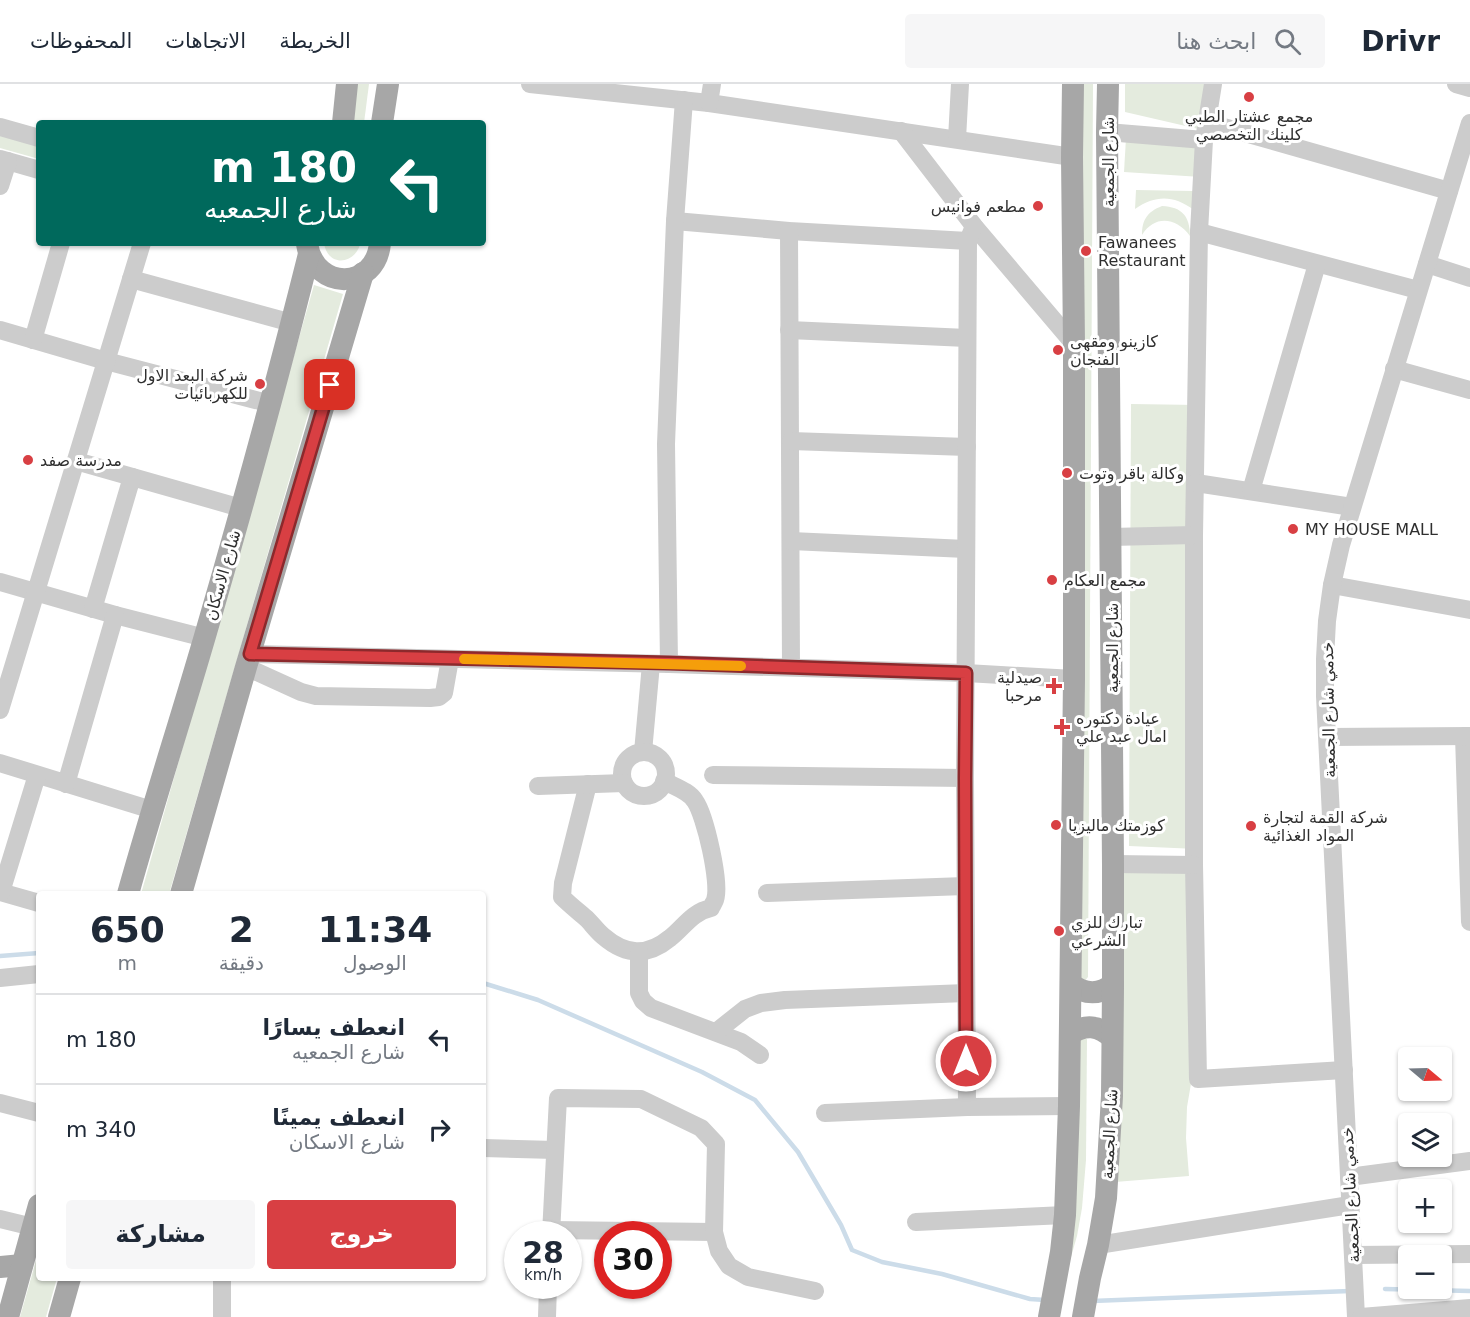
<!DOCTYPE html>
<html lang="ar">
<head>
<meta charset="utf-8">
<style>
	:root { --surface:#fff; --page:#f6f6f7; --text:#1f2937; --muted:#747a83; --line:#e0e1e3; --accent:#d83f43 }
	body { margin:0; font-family:"DejaVu Sans",Vazirmatn,sans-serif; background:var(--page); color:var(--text); direction:rtl; height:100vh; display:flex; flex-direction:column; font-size:22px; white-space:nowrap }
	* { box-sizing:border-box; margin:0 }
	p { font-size:20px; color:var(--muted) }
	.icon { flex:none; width:33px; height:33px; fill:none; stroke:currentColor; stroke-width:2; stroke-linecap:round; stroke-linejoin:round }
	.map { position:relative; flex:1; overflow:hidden; direction:ltr }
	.panel { position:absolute; left:36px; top:807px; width:450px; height:390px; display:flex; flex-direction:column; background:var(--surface); border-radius:6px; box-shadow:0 2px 4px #0004; direction:rtl }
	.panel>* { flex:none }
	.top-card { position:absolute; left:36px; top:36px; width:450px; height:126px; border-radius:6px; box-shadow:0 2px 4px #0004; direction:rtl; background:#00695c; color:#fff; overflow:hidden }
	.needle { width:39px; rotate:109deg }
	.buttons { position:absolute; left:1398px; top:963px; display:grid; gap:12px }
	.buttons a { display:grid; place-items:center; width:54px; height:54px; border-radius:6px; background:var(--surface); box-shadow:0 2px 4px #0004; font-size:30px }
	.speed { position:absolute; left:504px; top:1137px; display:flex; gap:12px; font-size:30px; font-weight:700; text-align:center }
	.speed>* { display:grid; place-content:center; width:78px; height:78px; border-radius:50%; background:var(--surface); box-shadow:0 2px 4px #0004; line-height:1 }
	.speed small { font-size:15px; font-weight:400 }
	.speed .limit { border:9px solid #d22; background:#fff; color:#111 }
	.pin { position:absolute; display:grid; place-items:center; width:51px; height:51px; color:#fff; margin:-26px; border-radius:12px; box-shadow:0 3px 9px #0006 }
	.me { position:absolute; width:66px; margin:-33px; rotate:0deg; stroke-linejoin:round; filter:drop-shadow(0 0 4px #0008) }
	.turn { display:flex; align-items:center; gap:21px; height:126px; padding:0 30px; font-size:27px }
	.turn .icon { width:78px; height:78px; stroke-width:2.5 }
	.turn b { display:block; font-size:42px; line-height:51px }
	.eta { display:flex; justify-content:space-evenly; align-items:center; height:102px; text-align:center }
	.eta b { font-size:36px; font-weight:800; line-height:42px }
	.primary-button { display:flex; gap:12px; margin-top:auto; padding:12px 30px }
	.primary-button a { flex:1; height:69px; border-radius:6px; background:var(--accent); color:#fff; font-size:24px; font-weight:800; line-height:69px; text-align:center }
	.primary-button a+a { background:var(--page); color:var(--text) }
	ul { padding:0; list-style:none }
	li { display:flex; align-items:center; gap:18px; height:90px; padding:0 30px; border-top:2px solid var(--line) }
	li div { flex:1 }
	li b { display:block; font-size:22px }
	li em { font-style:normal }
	header { display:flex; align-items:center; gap:36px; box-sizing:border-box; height:84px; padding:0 30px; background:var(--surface); border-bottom:2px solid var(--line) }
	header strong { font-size:28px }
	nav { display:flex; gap:33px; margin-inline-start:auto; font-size:21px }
	.search { width:420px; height:54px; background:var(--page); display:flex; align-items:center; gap:15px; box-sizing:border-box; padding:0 21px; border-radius:6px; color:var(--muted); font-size:22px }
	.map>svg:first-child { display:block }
	.green { fill:#e4ebde }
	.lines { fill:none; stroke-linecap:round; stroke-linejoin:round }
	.stream { stroke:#ccdce9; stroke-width:4.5 }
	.minor { stroke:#ccc; stroke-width:18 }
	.major { stroke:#a7a7a7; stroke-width:22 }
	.route-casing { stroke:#8c292c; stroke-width:15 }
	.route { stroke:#d83f43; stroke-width:10 }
	.slow { stroke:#f59e0b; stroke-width:10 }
	.poi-dot { fill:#d83f43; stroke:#fff; stroke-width:2 }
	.labels { text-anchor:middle; stroke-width:6; stroke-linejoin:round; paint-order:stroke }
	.poi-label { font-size:16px; fill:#2f2f2f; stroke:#fff; text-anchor:start }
	.street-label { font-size:16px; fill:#2f2f2f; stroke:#fff }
</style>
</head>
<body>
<header>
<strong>Drivr</strong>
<div class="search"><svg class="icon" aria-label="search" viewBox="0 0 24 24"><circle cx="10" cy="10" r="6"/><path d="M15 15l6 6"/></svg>ابحث هنا</div>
<nav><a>الخريطة</a><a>الاتجاهات</a><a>المحفوظات</a></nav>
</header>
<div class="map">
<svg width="1470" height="1233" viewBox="0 0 1470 1233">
	<rect width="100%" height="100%" fill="#fff"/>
	<!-- green -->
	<g class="green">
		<polygon points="356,0 369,0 364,39 351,39"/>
		<polygon points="1083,0 1093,0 1088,893 1084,898 1079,899"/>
		<polygon points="1125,0 1212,0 1203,46 1125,28"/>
		<polygon points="0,51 39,62 39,75 0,64"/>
		<polygon points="1126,54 1204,58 1201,93 1124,88"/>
		<path d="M1136,106L1193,107L1194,126C1173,111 1156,111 1135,125Z"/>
		<path d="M1162,122C1182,123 1190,132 1190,152C1177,134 1155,130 1142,151C1142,136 1147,128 1162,122Z"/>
		<path d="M324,159H360V161C353,182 327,182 324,159Z"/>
		<polygon points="314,201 343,210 169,810 141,810"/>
		<polygon points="1131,320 1198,321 1197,765 1129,762"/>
		<polygon points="1197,781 1193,988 1187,1023 1186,1054 1189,1092 1115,1098 1117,785"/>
		<polygon points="1075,951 1087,955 1086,1076 1082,1124 1077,1152 1069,1180"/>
		<polygon points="39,1166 39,1194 57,1194 46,1233 20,1233"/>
	</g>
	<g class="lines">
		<!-- stream -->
		<g class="stream">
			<polyline points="0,872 39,869"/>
			<polyline points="483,899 538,916 702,988 755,1016 798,1068 841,1141 852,1166 882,1178 942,1190 1030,1215 1045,1216"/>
			<polyline points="1385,1205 1470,1207"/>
			<polyline points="1092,1217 1350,1207"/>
		</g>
		<!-- minor -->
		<g class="minor">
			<polyline points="530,0 709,19 1072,73"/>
			<polyline points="1213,0 1204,56 1199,148 1194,451 1194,781 1198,995 1344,986"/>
			<polyline points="1456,0 1470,4"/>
			<polyline points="709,19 712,0"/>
			<polyline points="1206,38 1449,107"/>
			<polyline points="0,43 39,54"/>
			<polyline points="901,47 974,142 1074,260"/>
			<polyline points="1107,48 1204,56"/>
			<polyline points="957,55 960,0"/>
			<polyline points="0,75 39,86"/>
			<polyline points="0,102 8,77"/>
			<polyline points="675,137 789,147 968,157"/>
			<polyline points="789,147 791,583"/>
			<polyline points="1199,148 1418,206"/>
			<polyline points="1427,180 1470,194"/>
			<polyline points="131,195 292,239"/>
			<polyline points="0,246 106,277 271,320"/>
			<polyline points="789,246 967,254"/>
			<polyline points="33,256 61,159"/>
			<polyline points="1394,285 1470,306"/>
			<polyline points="791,357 967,363"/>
			<polyline points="76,377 241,424"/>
			<polyline points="1196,399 1352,423"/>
			<polyline points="1251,407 1317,180"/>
			<polyline points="1111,453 1194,451"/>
			<polyline points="791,457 966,465"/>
			<polyline points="0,498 115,531 205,554"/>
			<polyline points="1332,501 1470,526"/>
			<polyline points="93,525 132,393"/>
			<polyline points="250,570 669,580 966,589 1074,595"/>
			<polyline points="669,580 666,360 675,137 684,16"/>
			<polyline points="246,583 301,608 316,612 430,614 439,613 444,609 450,575"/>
			<polyline points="0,626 142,159"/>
			<polyline points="1464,652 1470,838"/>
			<polyline points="1328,653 1470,652"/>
			<polyline points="643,668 651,580"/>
			<circle cx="644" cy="690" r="22"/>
			<polyline points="0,679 152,726"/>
			<polyline points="713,691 965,694"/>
			<polyline points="66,700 115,531"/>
			<path d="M588,700L563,799L562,813C570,821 579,828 587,835C592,840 597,847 603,852C625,871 647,873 670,854C684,843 692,828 711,824C712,821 714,819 715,816C721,800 705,731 695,717C689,707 675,703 664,697"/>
			<polyline points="538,702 624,699"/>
			<polyline points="1113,780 1194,781"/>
			<polyline points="0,808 39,819"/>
			<polyline points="1,808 37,691"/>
			<polyline points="767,809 965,802"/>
			<polyline points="639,868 639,909 643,917 651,924 741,958 760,971"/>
			<polyline points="0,894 39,890"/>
			<polyline points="716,948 745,925 761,919 785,916 966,909"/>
			<polyline points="0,1019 39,1029"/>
			<polyline points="967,1023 965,694 968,157 974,142"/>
			<polyline points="825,1029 967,1023 1069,1022"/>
			<polyline points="483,1064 555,1066"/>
			<polyline points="1349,1093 1470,1077"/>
			<polyline points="0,1135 33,1143"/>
			<polyline points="916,1138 1065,1131"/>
			<polyline points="551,1146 714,1148"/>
			<polyline points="551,1150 558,1014 641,1015 701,1044 716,1060 714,1148 719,1167 729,1182 748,1193 815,1207"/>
			<polyline points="1098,1161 1350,1121"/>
			<polyline points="1353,1171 1470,1170"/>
			<polyline points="222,1194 222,1233"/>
			<polyline points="547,1233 548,1202"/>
			<polyline points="1356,1233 1325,612 1325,575 1327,537 1332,501 1341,461 1470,39"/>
			<polyline points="1361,1233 1470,1224"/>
		</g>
		<!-- major -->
		<g class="major">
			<polyline points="343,39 347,0"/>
			<polyline points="382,39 388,0"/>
			<path d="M307,160C315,208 376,206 380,159"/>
			<path d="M128,810C152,724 180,638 205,552C242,425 277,298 309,170"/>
			<polyline points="181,810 246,583 363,189"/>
			<path d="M1071,900C1085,911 1100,911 1113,900"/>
			<path d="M1070,950C1085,940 1099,941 1112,954"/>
			<polyline points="0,1183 22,1181"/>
			<polyline points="8,1233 39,1121"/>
			<polyline points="59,1233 70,1194"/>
			<polyline points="1049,1233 1061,1168 1065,1131 1069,1022 1074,595 1074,260 1072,73 1073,0"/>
			<polyline points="1083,1233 1090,1194 1098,1161 1106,1114 1112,1012 1113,904 1113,780 1107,48 1108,0"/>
		</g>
	</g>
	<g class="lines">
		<!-- route casing -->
		<g class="route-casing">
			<polyline id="route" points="330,301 250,570 669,579 966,589 965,694 966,977"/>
		</g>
		<!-- route -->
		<use href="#route" class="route"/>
		<!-- slow -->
		<polyline class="slow" points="464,575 741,582"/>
	</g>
	<!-- markers -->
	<g class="poi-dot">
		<circle cx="1249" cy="13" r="6"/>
		<circle cx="1038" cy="122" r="6"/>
		<circle cx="1086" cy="167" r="6"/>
		<circle cx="1058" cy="266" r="6"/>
		<circle cx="260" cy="300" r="6"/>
		<circle cx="28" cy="376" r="6"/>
		<circle cx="1067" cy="389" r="6"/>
		<circle cx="1293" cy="445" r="6"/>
		<circle cx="1052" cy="496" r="6"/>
		<path d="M1051 593h6v6h6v6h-6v6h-6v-6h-6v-6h6z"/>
		<path d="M1059 634h6v6h6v6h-6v6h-6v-6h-6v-6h6z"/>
		<circle cx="1056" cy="741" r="6"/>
		<circle cx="1251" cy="742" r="6"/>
		<circle cx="1059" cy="847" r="6"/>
	</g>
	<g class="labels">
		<!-- poi labels -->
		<g class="poi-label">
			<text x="1249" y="38" text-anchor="middle">مجمع عشتار الطبي<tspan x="1249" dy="18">كلينك التخصصي</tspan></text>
			<text x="1026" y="128" text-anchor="end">مطعم فوانيس</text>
			<text x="1098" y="164">Fawanees<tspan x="1098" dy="18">Restaurant</tspan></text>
			<text x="1070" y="263">كازينو ومقهى<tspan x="1070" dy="18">الفنجان</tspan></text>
			<text x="248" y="297" text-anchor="end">شركة البعد الاول<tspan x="248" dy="18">للكهربائيات</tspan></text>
			<text x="40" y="382">مدرسة صفد</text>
			<text x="1079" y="395">وكالة باقر وتوت</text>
			<text x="1305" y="451">MY HOUSE MALL</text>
			<text x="1064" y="502">مجمع العكام</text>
			<text x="1042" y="599" text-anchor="end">صيدلية<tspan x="1042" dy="18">مرحبا</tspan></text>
			<text x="1076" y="640">عيادة دكتوره<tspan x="1076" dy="18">امال عبد علي</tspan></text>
			<text x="1263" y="739">شركة القمة لتجارة<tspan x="1263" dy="18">المواد الغذائية</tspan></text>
			<text x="1068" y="747">كوزمتك ماليزيا</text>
			<text x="1071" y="844">تبارك للزي<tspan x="1071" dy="18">الشرعي</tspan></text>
		</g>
		<!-- street labels -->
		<g class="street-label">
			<text transform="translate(1108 78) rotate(-90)" y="6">شارع الجمعية</text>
			<text transform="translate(222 491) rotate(-74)" y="6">شارع الاسكان</text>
			<text transform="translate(1112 564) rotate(-90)" y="6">شارع الجمعية</text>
			<text transform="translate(1328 626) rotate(-91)" y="6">خدمي شارع الجمعية</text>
			<text transform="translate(1109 1050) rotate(-87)" y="6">شارع الجمعية</text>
			<text transform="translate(1350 1111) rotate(-93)" y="6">خدمي شارع الجمعية</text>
		</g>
	</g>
</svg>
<div class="buttons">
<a><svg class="needle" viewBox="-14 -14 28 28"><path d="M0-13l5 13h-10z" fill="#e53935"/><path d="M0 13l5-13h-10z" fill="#747a83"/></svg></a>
<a><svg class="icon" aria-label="layers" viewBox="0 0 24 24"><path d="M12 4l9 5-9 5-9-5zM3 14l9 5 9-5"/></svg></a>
<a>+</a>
<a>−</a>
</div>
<div class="speed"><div>28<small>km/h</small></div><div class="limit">30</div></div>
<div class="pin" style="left:330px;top:301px;background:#d93025"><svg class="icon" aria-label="arrive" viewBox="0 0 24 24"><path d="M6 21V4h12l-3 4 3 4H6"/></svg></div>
<svg class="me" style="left:966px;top:977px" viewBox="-20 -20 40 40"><circle r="17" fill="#d83f43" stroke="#fff" stroke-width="3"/><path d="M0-11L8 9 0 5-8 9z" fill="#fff"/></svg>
<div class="top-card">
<div class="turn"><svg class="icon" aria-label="left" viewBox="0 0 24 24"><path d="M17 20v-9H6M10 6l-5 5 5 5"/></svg><div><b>180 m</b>شارع الجمعيه</div></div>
</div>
<section class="panel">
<div class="eta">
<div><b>11:34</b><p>الوصول</p></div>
<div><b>2</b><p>دقيقة</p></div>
<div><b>650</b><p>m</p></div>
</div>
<ul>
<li><svg class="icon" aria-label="left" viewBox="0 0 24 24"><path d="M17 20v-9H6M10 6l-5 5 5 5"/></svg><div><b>انعطف يسارًا</b><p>شارع الجمعيه</p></div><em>180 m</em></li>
<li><svg class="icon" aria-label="right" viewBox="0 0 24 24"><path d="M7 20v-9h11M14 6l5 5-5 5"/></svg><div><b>انعطف يمينًا</b><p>شارع الاسكان</p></div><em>340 m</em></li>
</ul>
<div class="primary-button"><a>خروج</a><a>مشاركة</a></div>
</section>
</div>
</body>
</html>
